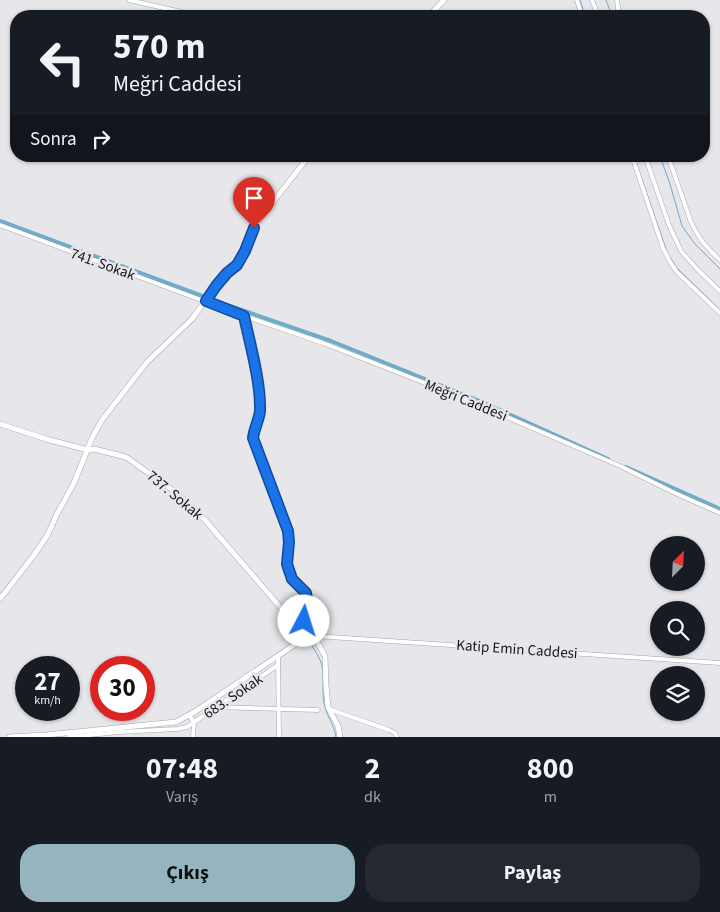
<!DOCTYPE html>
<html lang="tr">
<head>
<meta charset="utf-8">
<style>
	:root { --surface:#171b24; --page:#242831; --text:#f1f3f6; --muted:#9ea1a6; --accent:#96b4bf }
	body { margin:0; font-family:"Source Sans 3",sans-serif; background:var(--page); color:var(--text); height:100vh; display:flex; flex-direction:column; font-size:19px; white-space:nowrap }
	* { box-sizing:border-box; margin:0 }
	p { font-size:16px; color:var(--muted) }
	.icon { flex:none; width:28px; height:28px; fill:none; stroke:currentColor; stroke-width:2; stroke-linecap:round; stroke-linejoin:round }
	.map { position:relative; height:737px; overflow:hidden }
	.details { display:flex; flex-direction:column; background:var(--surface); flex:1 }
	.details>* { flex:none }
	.top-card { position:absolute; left:10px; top:10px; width:700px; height:152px; border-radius:20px; box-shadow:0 1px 4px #0004; background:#171b24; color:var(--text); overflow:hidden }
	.needle { width:32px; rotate:24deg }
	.controls { position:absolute; left:650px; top:536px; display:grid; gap:10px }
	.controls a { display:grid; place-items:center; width:55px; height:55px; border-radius:50%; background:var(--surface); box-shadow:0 1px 4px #0004; font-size:25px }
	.speed { position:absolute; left:15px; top:656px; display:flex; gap:10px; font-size:25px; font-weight:700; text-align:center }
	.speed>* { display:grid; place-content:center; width:65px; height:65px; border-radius:50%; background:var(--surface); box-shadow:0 1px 4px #0004; line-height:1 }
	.speed small { font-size:12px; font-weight:400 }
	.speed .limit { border:8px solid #d22; background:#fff; color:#111 }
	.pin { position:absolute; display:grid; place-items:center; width:42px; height:42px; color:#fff; margin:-51px -21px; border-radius:50% 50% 50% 0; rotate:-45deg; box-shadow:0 0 5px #0007 }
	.pin .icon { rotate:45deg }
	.me { position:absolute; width:55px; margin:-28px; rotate:5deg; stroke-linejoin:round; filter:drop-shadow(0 0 4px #0008) }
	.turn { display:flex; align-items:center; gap:18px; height:105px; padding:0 20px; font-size:22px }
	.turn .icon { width:65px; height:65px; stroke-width:2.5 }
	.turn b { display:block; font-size:35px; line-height:42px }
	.then { display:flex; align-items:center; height:48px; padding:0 20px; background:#0003; gap:10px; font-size:19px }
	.eta { display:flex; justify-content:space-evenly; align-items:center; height:85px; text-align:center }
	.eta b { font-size:30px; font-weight:700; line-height:35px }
	.cta { display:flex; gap:10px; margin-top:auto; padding:10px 20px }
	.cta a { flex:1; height:58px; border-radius:20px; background:var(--accent); color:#111; font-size:20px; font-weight:700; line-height:58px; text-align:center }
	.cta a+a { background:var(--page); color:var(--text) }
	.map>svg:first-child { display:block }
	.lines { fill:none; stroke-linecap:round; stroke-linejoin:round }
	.stream { stroke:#6facc9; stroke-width:1 }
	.canal { stroke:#6facc9; stroke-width:4 }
	.street-casing { stroke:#a5a6aa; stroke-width:5 }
	.secondary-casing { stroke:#a5a6aa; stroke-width:6 }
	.street { stroke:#fff; stroke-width:4 }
	.secondary { stroke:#fff; stroke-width:5 }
	.route-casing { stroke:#114b97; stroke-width:12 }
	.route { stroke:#1a73e8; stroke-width:9 }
	.labels { text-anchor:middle; stroke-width:5; stroke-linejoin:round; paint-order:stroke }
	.street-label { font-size:15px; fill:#181819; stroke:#e6e6eb }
</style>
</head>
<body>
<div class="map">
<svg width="720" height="737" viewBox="0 0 720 737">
	<rect width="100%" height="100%" fill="#e6e6eb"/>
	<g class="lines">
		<!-- stream -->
		<g class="stream">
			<polyline points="580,0 585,16"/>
			<polyline points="606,0 612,16"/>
			<polyline points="634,156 667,252"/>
			<polyline points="660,156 670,184 682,226 695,244 720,269"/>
			<polyline points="669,256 677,268 720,310"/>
			<polyline points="308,635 307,624 309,603"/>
			<path d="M309,639C311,647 317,652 320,660C326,672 321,690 324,703C326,715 334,724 336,737"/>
		</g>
		<!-- canal -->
		<g class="canal">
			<polyline points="0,221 205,297"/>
			<polyline points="210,299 331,341 482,402 608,459"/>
			<polyline points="626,467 720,509"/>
		</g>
		<!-- street casing -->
		<g class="street-casing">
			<g id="street">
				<polyline points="129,0 199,16"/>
				<polyline points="577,0 582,16"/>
				<polyline points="592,0 598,16"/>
				<polyline points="617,0 619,16"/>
				<polyline points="632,156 663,248 670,262 677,272 720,313"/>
				<polyline points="645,156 669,225 681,251 697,269 720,291"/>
				<path d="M668,156L691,222C699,239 706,247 720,260"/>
				<polyline points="0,225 244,316 323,343 463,398 620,466 677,494 720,513"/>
				<path d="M244,316C250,344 261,383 260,411C259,420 254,429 253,437L288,531L289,542L287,564L292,579L306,593L307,599L304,621L306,637"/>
				<polyline points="314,636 720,663"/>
				<polyline points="278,656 279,737"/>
				<polyline points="215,707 318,710"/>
				<polyline points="329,709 389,730 395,733 397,737"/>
				<polyline points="189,715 194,722 193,737"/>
				<polyline points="69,737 119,732 177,729 187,727 278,665"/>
			</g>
		</g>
		<!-- secondary casing -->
		<g class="secondary-casing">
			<g id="secondary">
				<polyline points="429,16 444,0"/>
				<polyline points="0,424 46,439 88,450 94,449 126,457 171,489 199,513 306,637"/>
				<polyline points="0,599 34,555 47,536 57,514 74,483 92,438 102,420 147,362 192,319 216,286 227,273 237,265 245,251 254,228 259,220 309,156"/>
				<polyline points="9,737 46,735 176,722 196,711 306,637 314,636 325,656 326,686 328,707 338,726 340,737"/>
			</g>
		</g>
		<!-- street -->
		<use href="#street" class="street"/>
		<!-- secondary -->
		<use href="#secondary" class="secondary"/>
	</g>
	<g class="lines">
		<!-- route casing -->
		<g class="route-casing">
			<path id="route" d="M254,228L245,251L237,265L227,273L216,286L206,301L244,316C250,344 261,383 260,411C259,420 254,429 253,438L288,531L289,542L287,564L292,579L306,593L307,599L304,621"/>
		</g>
		<!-- route -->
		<use href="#route" class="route"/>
	</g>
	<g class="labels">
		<!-- street labels -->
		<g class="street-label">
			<text transform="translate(103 264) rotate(20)" y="5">741. Sokak</text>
			<text transform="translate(466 400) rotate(22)" y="5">Meğri Caddesi</text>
			<text transform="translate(175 495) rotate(40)" y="5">737. Sokak</text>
			<text transform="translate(517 649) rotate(4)" y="5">Katip Emin Caddesi</text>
			<text transform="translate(233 696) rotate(-34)" y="5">683. Sokak</text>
		</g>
	</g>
</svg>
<div class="controls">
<a><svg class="needle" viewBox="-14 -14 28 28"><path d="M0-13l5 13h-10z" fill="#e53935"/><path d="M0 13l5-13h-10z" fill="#9ea1a6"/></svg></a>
<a><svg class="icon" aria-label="search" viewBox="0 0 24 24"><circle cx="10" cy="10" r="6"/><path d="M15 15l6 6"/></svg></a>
<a><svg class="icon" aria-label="layers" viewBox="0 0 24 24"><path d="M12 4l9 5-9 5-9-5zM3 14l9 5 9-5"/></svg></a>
</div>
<div class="speed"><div>27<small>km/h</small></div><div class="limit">30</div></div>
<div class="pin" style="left:254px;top:228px;background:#d93025"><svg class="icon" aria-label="arrive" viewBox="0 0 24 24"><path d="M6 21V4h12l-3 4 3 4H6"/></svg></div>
<svg class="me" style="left:304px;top:621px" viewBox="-20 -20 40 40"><circle r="19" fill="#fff"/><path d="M0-13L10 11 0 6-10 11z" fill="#1a73e8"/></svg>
<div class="top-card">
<div class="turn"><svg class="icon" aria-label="left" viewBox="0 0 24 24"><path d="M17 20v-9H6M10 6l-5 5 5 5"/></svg><div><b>570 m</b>Meğri Caddesi</div></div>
<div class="then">Sonra<svg class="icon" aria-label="right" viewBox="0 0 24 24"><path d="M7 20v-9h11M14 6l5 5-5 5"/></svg></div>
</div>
</div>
<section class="details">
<div class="eta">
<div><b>07:48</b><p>Varış</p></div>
<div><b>2</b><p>dk</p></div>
<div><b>800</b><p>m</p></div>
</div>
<div class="cta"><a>Çıkış</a><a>Paylaş</a></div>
</section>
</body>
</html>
